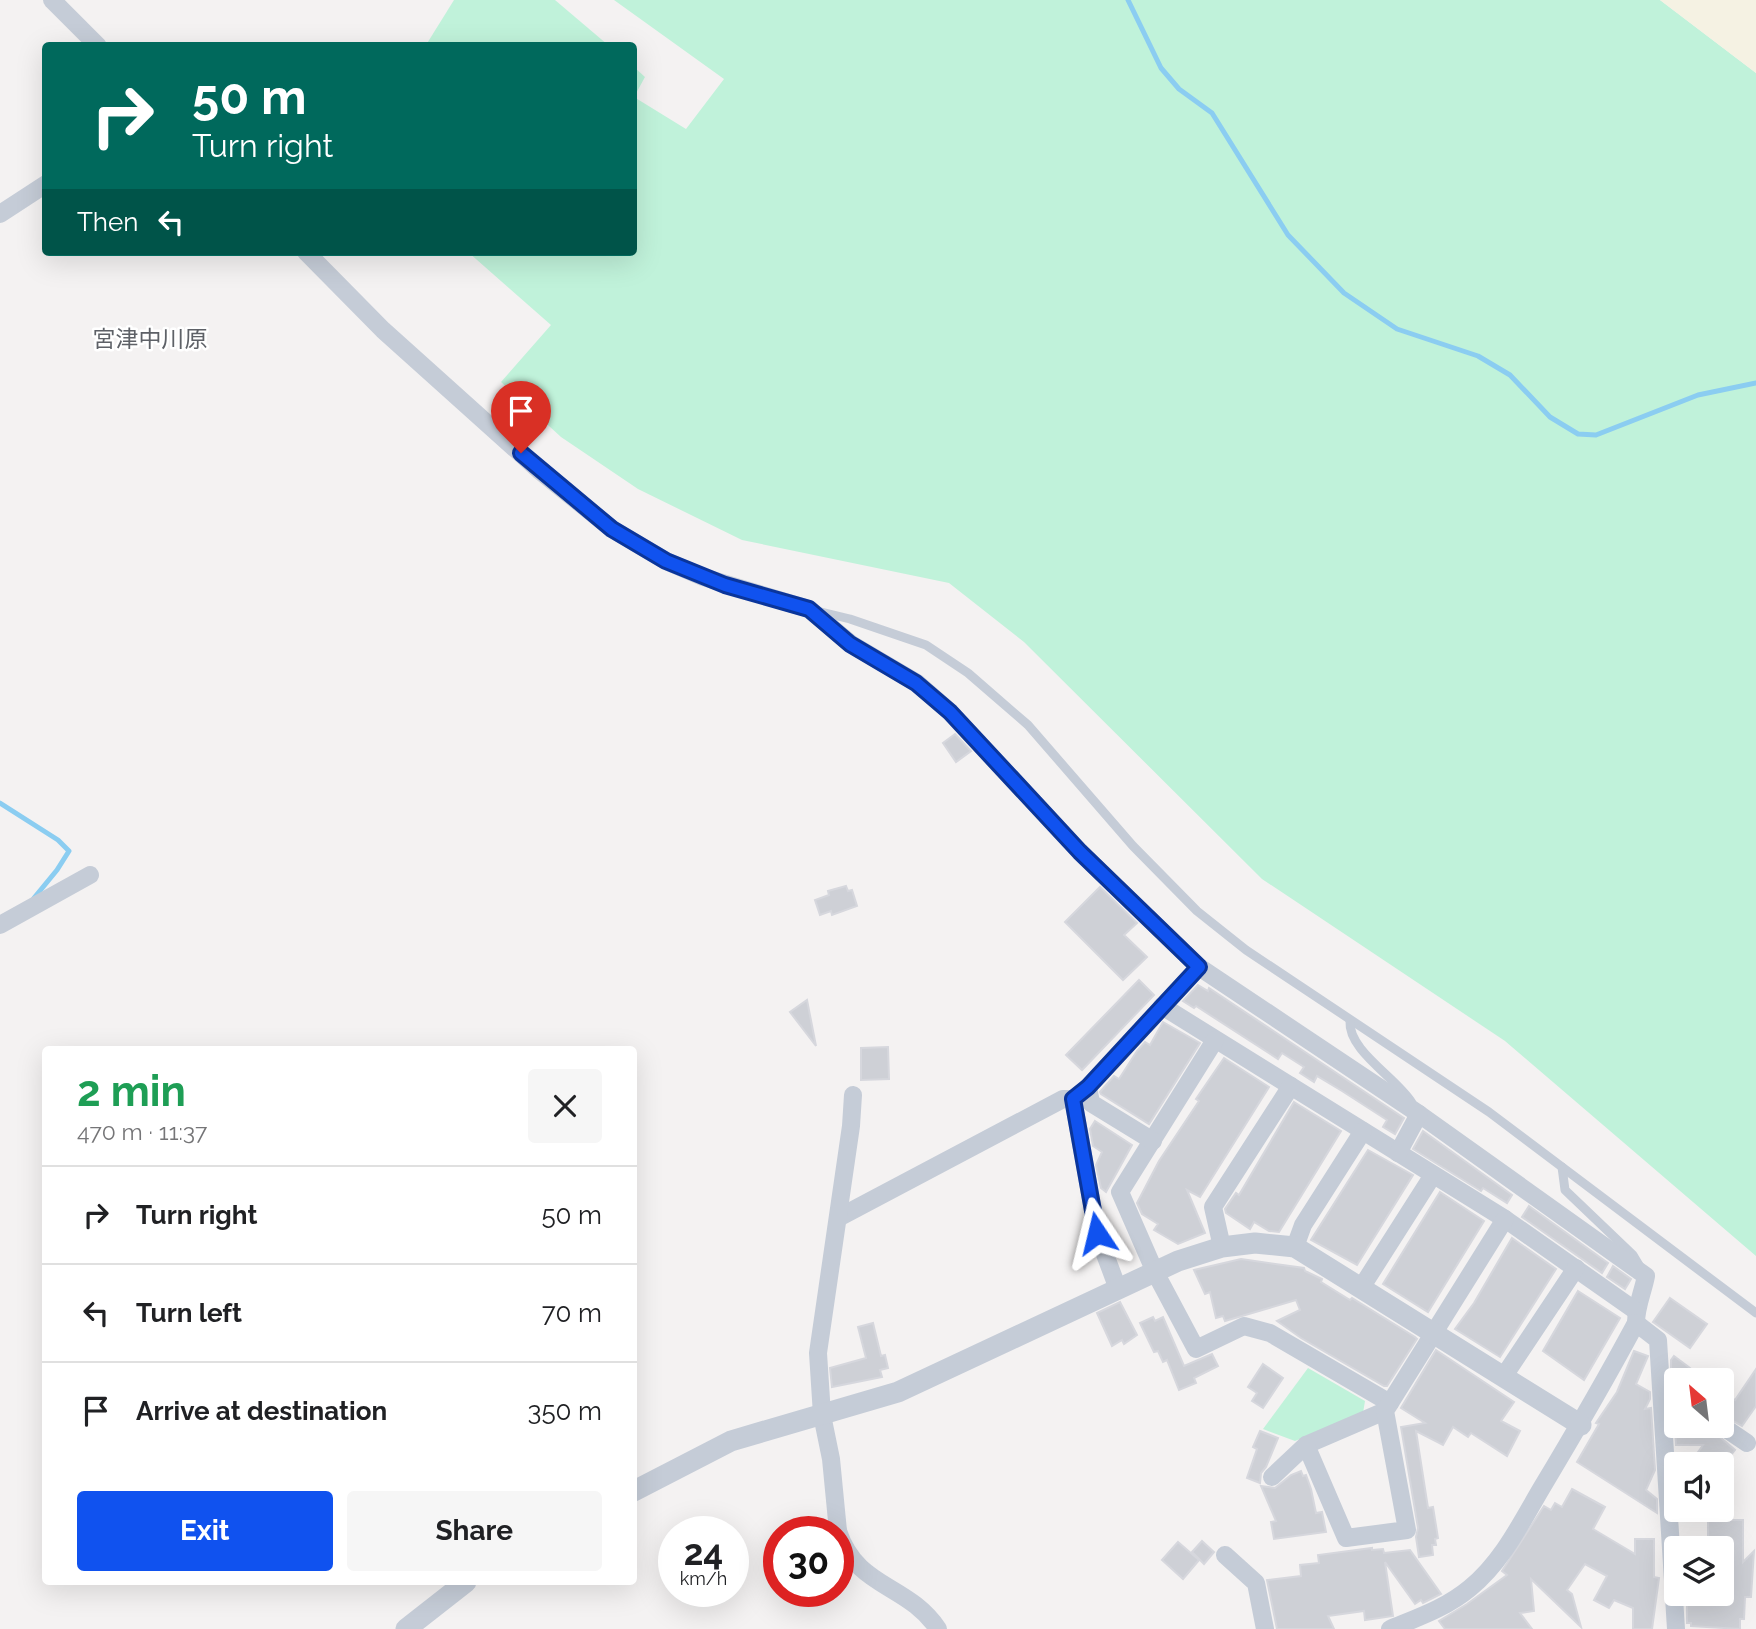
<!DOCTYPE html>
<html lang="en">
<head>
<meta charset="utf-8">
<style>
	:root { --surface:#fff; --page:#f6f6f6; --text:#202124; --muted:#757577; --line:#e0e0e0; --accent:#1052ef }
	body { margin:0; font-family:Raleway,"Noto Sans JP",sans-serif; background:var(--page); color:var(--text); height:100vh; display:flex; flex-direction:column; font-size:26px; white-space:nowrap }
	* { box-sizing:border-box; margin:0 }
	p { font-size:23px; color:var(--muted) }
	.icon { flex:none; width:38px; height:38px; fill:none; stroke:currentColor; stroke-width:2; stroke-linecap:round; stroke-linejoin:round }
	.map { position:relative; flex:1; overflow:hidden }
	.sheet { position:absolute; left:42px; top:1046px; width:595px; height:539px; display:flex; flex-direction:column; background:var(--surface); border-radius:7px; box-shadow:0 7px 28px #0002 }
	.sheet>* { flex:none }
	.guide { position:absolute; left:42px; top:42px; width:595px; height:214px; border-radius:7px; box-shadow:0 7px 28px #0002; background:#00695c; color:#fff; overflow:hidden }
	.needle { width:46px; rotate:332deg }
	.controls { position:absolute; left:1664px; top:1368px; display:grid; gap:14px }
	.controls a { display:grid; place-items:center; width:70px; height:70px; border-radius:7px; background:var(--surface); box-shadow:0 7px 28px #0002; font-size:35px }
	.speed { position:absolute; left:658px; top:1516px; display:flex; gap:14px; font-size:35px; font-weight:700; text-align:center }
	.speed>* { display:grid; place-content:center; width:91px; height:91px; border-radius:50%; background:var(--surface); box-shadow:0 7px 28px #0002; line-height:1 }
	.speed small { font-size:18px; font-weight:400 }
	.speed .limit { border:10px solid #d22; background:#fff; color:#111 }
	.pin { position:absolute; display:grid; place-items:center; width:60px; height:60px; color:#fff; margin:-72px -30px; border-radius:50% 50% 50% 0; rotate:-45deg; box-shadow:0 0 7px #0007 }
	.pin .icon { rotate:45deg }
	.me { position:absolute; width:77px; margin:-38px; rotate:350deg; stroke-linejoin:round; filter:drop-shadow(0 0 5px #0008) }
	.turn { display:flex; align-items:center; gap:24px; height:147px; padding:0 35px; font-size:32px }
	.turn .icon { width:91px; height:91px; stroke-width:2.5 }
	.turn b { display:block; font-size:49px; line-height:60px }
	.then { display:flex; align-items:center; height:66px; padding:0 35px; background:#0003; gap:14px; font-size:26px }
	.round { display:grid; place-items:center; flex:none; width:74px; height:74px; border-radius:7px; background:var(--page) }
	.headline { display:flex; align-items:center; justify-content:space-between; height:119px; padding:0 35px }
	h1 { font-size:42px; font-weight:700; line-height:52px; color:#1e9e55 }
	.action { display:flex; gap:14px; margin-top:auto; padding:14px 35px }
	.action a { flex:1; height:80px; border-radius:7px; background:var(--accent); color:#fff; font-size:28px; font-weight:700; line-height:80px; text-align:center }
	.action a+a { background:var(--page); color:var(--text) }
	ul { padding:0; list-style:none }
	li { display:flex; align-items:center; gap:21px; height:98px; padding:0 35px; border-top:2px solid var(--line) }
	li div { flex:1 }
	li b { display:block; font-size:26px }
	li em { font-style:normal }
	.map>svg:first-child { display:block }
	.green { fill:#c0f2da }
	.sand { fill:#f5f2e3 }
	.lines { fill:none; stroke-linecap:round; stroke-linejoin:round }
	.stream { stroke:#8bcdf1; stroke-width:5 }
	.building { fill:#ced0d6; stroke:#d6d7dd; stroke-width:2 }
	.service { stroke:#c5ccd7; stroke-width:9 }
	.minor { stroke:#c5ccd7; stroke-width:18 }
	.tertiary { stroke:#c5ccd7; stroke-width:21 }
	.route-casing { stroke:#0a359b; stroke-width:18 }
	.route { stroke:#1052ef; stroke-width:12 }
	.labels { text-anchor:middle; stroke-width:5; stroke-linejoin:round; paint-order:stroke }
	.neighbourhood-label { font-size:23px; fill:#5e6167; stroke:#fff }
</style>
</head>
<body>
<div class="map">
<svg width="1756" height="1629" viewBox="0 0 1756 1629">
	<rect width="100%" height="100%" fill="#f4f2f2"/>
	<!-- green -->
	<g class="green">
		<polygon points="454,0 555,0 608,45 426,45"/>
		<polygon points="614,0 1660,0 1756,73 1756,1256 1505,1041 1262,879 1024,642 949,583 742,540 638,489 561,437 501,382 551,325 468,252 634,252 634,67 645,77 634,97 686,129 724,79"/>
		<polygon points="1308,1368 1365,1401 1363,1413 1295,1441 1263,1429"/>
	</g>
	<!-- sand -->
	<polygon class="sand" points="1660,0 1756,0 1756,73"/>
	<g class="lines">
		<!-- stream -->
		<g class="stream">
			<polyline points="1128,0 1161,68 1179,89 1212,113 1288,235 1344,293 1397,329 1478,356 1510,375 1550,417 1578,434 1596,435 1698,395 1756,383"/>
			<polyline points="0,803 58,840 69,851 57,870 34,898"/>
		</g>
	</g>
	<!-- building -->
	<g class="building">
		<polygon points="955,734 971,751 956,762 943,743"/>
		<polygon points="846,886 848,891 852,890 857,906 832,915 831,911 820,915 815,900 829,895 828,891"/>
		<polygon points="1100,887 1137,923 1124,935 1147,957 1123,980 1065,922"/>
		<polygon points="1139,980 1154,995 1082,1070 1066,1055"/>
		<polygon points="1198,985 1208,991 1209,988 1404,1118 1395,1134 1383,1127 1387,1120 1342,1091 1317,1076 1314,1082 1300,1073 1304,1067 1282,1053 1278,1059 1196,1006 1194,1008 1183,1001"/>
		<polygon points="807,1000 816,1046 790,1012"/>
		<polygon points="1163,1022 1200,1043 1149,1124 1101,1094 1100,1092 1114,1076 1119,1079 1137,1051 1145,1042 1150,1045"/>
		<polygon points="888,1047 889,1079 861,1080 861,1048"/>
		<polygon points="1224,1058 1269,1087 1200,1197 1187,1190 1205,1233 1178,1244 1154,1230 1158,1224 1142,1214 1137,1203 1159,1161 1199,1101 1196,1099"/>
		<polygon points="1294,1102 1341,1131 1279,1232 1269,1231 1254,1222 1250,1229 1226,1213 1225,1209 1236,1193 1239,1195"/>
		<polygon points="1095,1121 1132,1145 1106,1192 1101,1188 1096,1165 1102,1152 1093,1146 1090,1129"/>
		<polygon points="1423,1131 1512,1195 1507,1203 1483,1188 1481,1191 1413,1149"/>
		<polygon points="1368,1150 1413,1175 1357,1265 1311,1240"/>
		<polygon points="1440,1192 1484,1221 1428,1312 1383,1284"/>
		<polygon points="1529,1206 1608,1263 1602,1273 1522,1217"/>
		<polygon points="1512,1238 1556,1269 1500,1357 1455,1329 1474,1303"/>
		<polygon points="1241,1259 1304,1268 1305,1271 1322,1279 1321,1282 1350,1300 1352,1298 1415,1337 1417,1339 1387,1386 1384,1386 1301,1338 1277,1321 1300,1310 1296,1300 1225,1321 1223,1316 1216,1318 1210,1292 1205,1294 1194,1270"/>
		<polygon points="1613,1266 1631,1279 1625,1289 1607,1277"/>
		<polygon points="1578,1291 1620,1318 1584,1380 1543,1351"/>
		<polygon points="1670,1298 1707,1324 1690,1348 1653,1322"/>
		<polygon points="1120,1302 1137,1335 1124,1344 1122,1340 1112,1346 1097,1313"/>
		<polygon points="1153,1317 1155,1321 1163,1317 1184,1366 1212,1354 1218,1366 1194,1378 1196,1383 1179,1390 1167,1360 1163,1362 1158,1351 1154,1352 1140,1323"/>
		<polygon points="873,1323 881,1356 885,1355 888,1368 880,1370 882,1377 832,1387 830,1368 866,1358 858,1327"/>
		<polygon points="1436,1350 1514,1402 1501,1421 1520,1431 1507,1456 1471,1433 1468,1437 1453,1427 1443,1445 1416,1431 1428,1508 1433,1507 1438,1538 1435,1539 1436,1545 1432,1545 1433,1555 1419,1557 1416,1537 1418,1528 1401,1427 1425,1423 1401,1408"/>
		<polygon points="1634,1351 1648,1356 1636,1384 1650,1392 1650,1399 1645,1409 1651,1408 1655,1470 1646,1490 1657,1499 1657,1513 1577,1462 1599,1424 1596,1423 1617,1392"/>
		<polygon points="1674,1356 1690,1368 1689,1370 1705,1381 1683,1381 1671,1373 1671,1360"/>
		<polygon points="1263,1364 1283,1378 1263,1408 1252,1401 1257,1393 1248,1387"/>
		<polygon points="1756,1369 1756,1406 1742,1426 1722,1415 1722,1391 1735,1400"/>
		<polygon points="1676,1407 1676,1426 1707,1426 1735,1450 1723,1465 1689,1465 1703,1445 1676,1445 1674,1411"/>
		<polygon points="1260,1431 1278,1438 1266,1467 1261,1473 1260,1483 1247,1478 1257,1449 1253,1447"/>
		<polygon points="1301,1471 1303,1476 1306,1475 1311,1489 1316,1513 1322,1512 1326,1532 1274,1539 1271,1522 1276,1521 1261,1486 1275,1488 1291,1475"/>
		<polygon points="1572,1489 1605,1507 1593,1529 1635,1554 1635,1539 1654,1539 1654,1577 1659,1578 1652,1629 1633,1629 1633,1608 1614,1600 1609,1608 1594,1600 1607,1576 1585,1564 1567,1590 1572,1594 1581,1627 1531,1579 1534,1611 1520,1613 1532,1629 1445,1629 1439,1621 1467,1604 1507,1575 1502,1571 1544,1506 1551,1510 1555,1503 1562,1507"/>
		<polygon points="1708,1515 1723,1515 1723,1520 1743,1520 1743,1562 1754,1551 1751,1597 1745,1597 1744,1619 1740,1619 1740,1629 1691,1626 1691,1623 1687,1623 1687,1594 1722,1594 1722,1549 1708,1549"/>
		<polygon points="1202,1541 1214,1552 1204,1564 1192,1552"/>
		<polygon points="1178,1542 1199,1560 1183,1579 1162,1560"/>
		<polygon points="1372,1548 1372,1550 1383,1549 1384,1553 1410,1550 1441,1594 1423,1603 1421,1600 1415,1604 1385,1562 1393,1616 1365,1620 1364,1611 1328,1616 1334,1629 1277,1629 1267,1580 1301,1576 1300,1565 1319,1563 1318,1555"/>
	</g>
	<g class="lines">
		<!-- service -->
		<g class="service">
			<polyline points="817,611 850,619 926,645 968,673 1028,725 1133,846 1197,911 1246,950 1489,1112 1756,1313"/>
			<path d="M1350,1021C1348,1051 1397,1078 1412,1103"/>
			<polyline points="1562,1167 1565,1190 1633,1255 1639,1265"/>
		</g>
		<!-- minor -->
		<g class="minor">
			<polyline points="52,0 98,46"/>
			<polyline points="0,214 46,184"/>
			<path d="M306,252L383,330L540,471L612,529L666,561L703,577L809,609L851,644L917,683L950,712L1080,852L1199,967L1419,1114L1646,1276C1643,1292 1636,1306 1636,1323C1606,1379 1574,1434 1541,1489C1521,1523 1502,1562 1470,1588C1446,1608 1419,1617 1390,1629"/>
			<polyline points="0,925 90,875"/>
			<polyline points="1162,1006 1505,1219 1636,1311"/>
			<polyline points="1215,1040 1120,1192 1155,1272 1196,1349 1244,1326 1270,1333 1390,1403"/>
			<polyline points="1153,1141 1091,1103 1088,1087 1199,967"/>
			<polyline points="1398,1153 1419,1114"/>
			<polyline points="838,1218 1063,1099 1073,1099 1097,1233 1118,1289"/>
			<polyline points="1222,1247 1213,1207 1291,1086"/>
			<polyline points="1295,1247 1303,1225 1363,1131"/>
			<polyline points="1361,1288 1433,1175"/>
			<polyline points="1636,1323 1658,1340 1676,1629"/>
			<polyline points="1504,1376 1576,1268"/>
			<polyline points="1722,1426 1747,1443"/>
			<polyline points="1306,1445 1385,1411"/>
			<polyline points="1272,1477 1306,1445 1346,1538 1407,1530 1385,1411 1505,1219"/>
			<polyline points="838,1531 831,1459 822,1415 818,1353 851,1126 853,1095"/>
			<path d="M838,1531C857,1589 907,1583 938,1629"/>
			<polyline points="1225,1555 1256,1583 1265,1629"/>
		</g>
		<!-- tertiary -->
		<g class="tertiary">
			<polyline points="634,1491 731,1441 898,1392 1178,1261 1222,1247 1255,1243 1295,1247 1581,1425"/>
			<polyline points="406,1629 466,1582"/>
		</g>
	</g>
	<g class="lines">
		<!-- route casing -->
		<g class="route-casing">
			<polyline id="route" points="521,453 612,529 666,561 725,585 809,609 850,644 916,683 950,712 1080,852 1199,967 1088,1087 1073,1099 1097,1233"/>
		</g>
		<!-- route -->
		<use href="#route" class="route"/>
	</g>
	<g class="labels">
		<!-- neighbourhood labels -->
		<g class="neighbourhood-label">
			<text x="150" y="347">宮津中川原</text>
		</g>
	</g>
</svg>
<div class="controls">
<a><svg class="needle" viewBox="-14 -14 28 28"><path d="M0-13l5 13h-10z" fill="#e53935"/><path d="M0 13l5-13h-10z" fill="#757577"/></svg></a>
<a><svg class="icon" aria-label="sound" viewBox="0 0 24 24"><path d="M4 9h4l5-4v14l-5-4H4zM17 9q2 3 0 6"/></svg></a>
<a><svg class="icon" aria-label="layers" viewBox="0 0 24 24"><path d="M12 4l9 5-9 5-9-5zM3 14l9 5 9-5"/></svg></a>
</div>
<div class="speed"><div>24<small>km/h</small></div><div class="limit">30</div></div>
<div class="pin" style="left:521px;top:453px;background:#d93025"><svg class="icon" aria-label="arrive" viewBox="0 0 24 24"><path d="M6 21V4h12l-3 4 3 4H6"/></svg></div>
<svg class="me" style="left:1097px;top:1233px" viewBox="-20 -20 40 40"><path d="M0-17L14 15 0 8-14 15z" fill="#1052ef" stroke="#fff" stroke-width="4"/></svg>
<div class="guide">
<div class="turn"><svg class="icon" aria-label="right" viewBox="0 0 24 24"><path d="M7 20v-9h11M14 6l5 5-5 5"/></svg><div><b>50 m</b>Turn right</div></div>
<div class="then">Then<svg class="icon" aria-label="left" viewBox="0 0 24 24"><path d="M17 20v-9H6M10 6l-5 5 5 5"/></svg></div>
</div>
<section class="sheet">
<div class="headline"><div><h1>2 min</h1><p>470 m · 11:37</p></div><a class="round"><svg class="icon" aria-label="close" viewBox="0 0 24 24"><path d="M6 6l12 12M18 6L6 18"/></svg></a></div>
<ul>
<li><svg class="icon" aria-label="right" viewBox="0 0 24 24"><path d="M7 20v-9h11M14 6l5 5-5 5"/></svg><div><b>Turn right</b></div><em>50 m</em></li>
<li><svg class="icon" aria-label="left" viewBox="0 0 24 24"><path d="M17 20v-9H6M10 6l-5 5 5 5"/></svg><div><b>Turn left</b></div><em>70 m</em></li>
<li><svg class="icon" aria-label="arrive" viewBox="0 0 24 24"><path d="M6 21V4h12l-3 4 3 4H6"/></svg><div><b>Arrive at destination</b></div><em>350 m</em></li>
</ul>
<div class="action"><a>Exit</a><a>Share</a></div>
</section>
</div>
</body>
</html>
